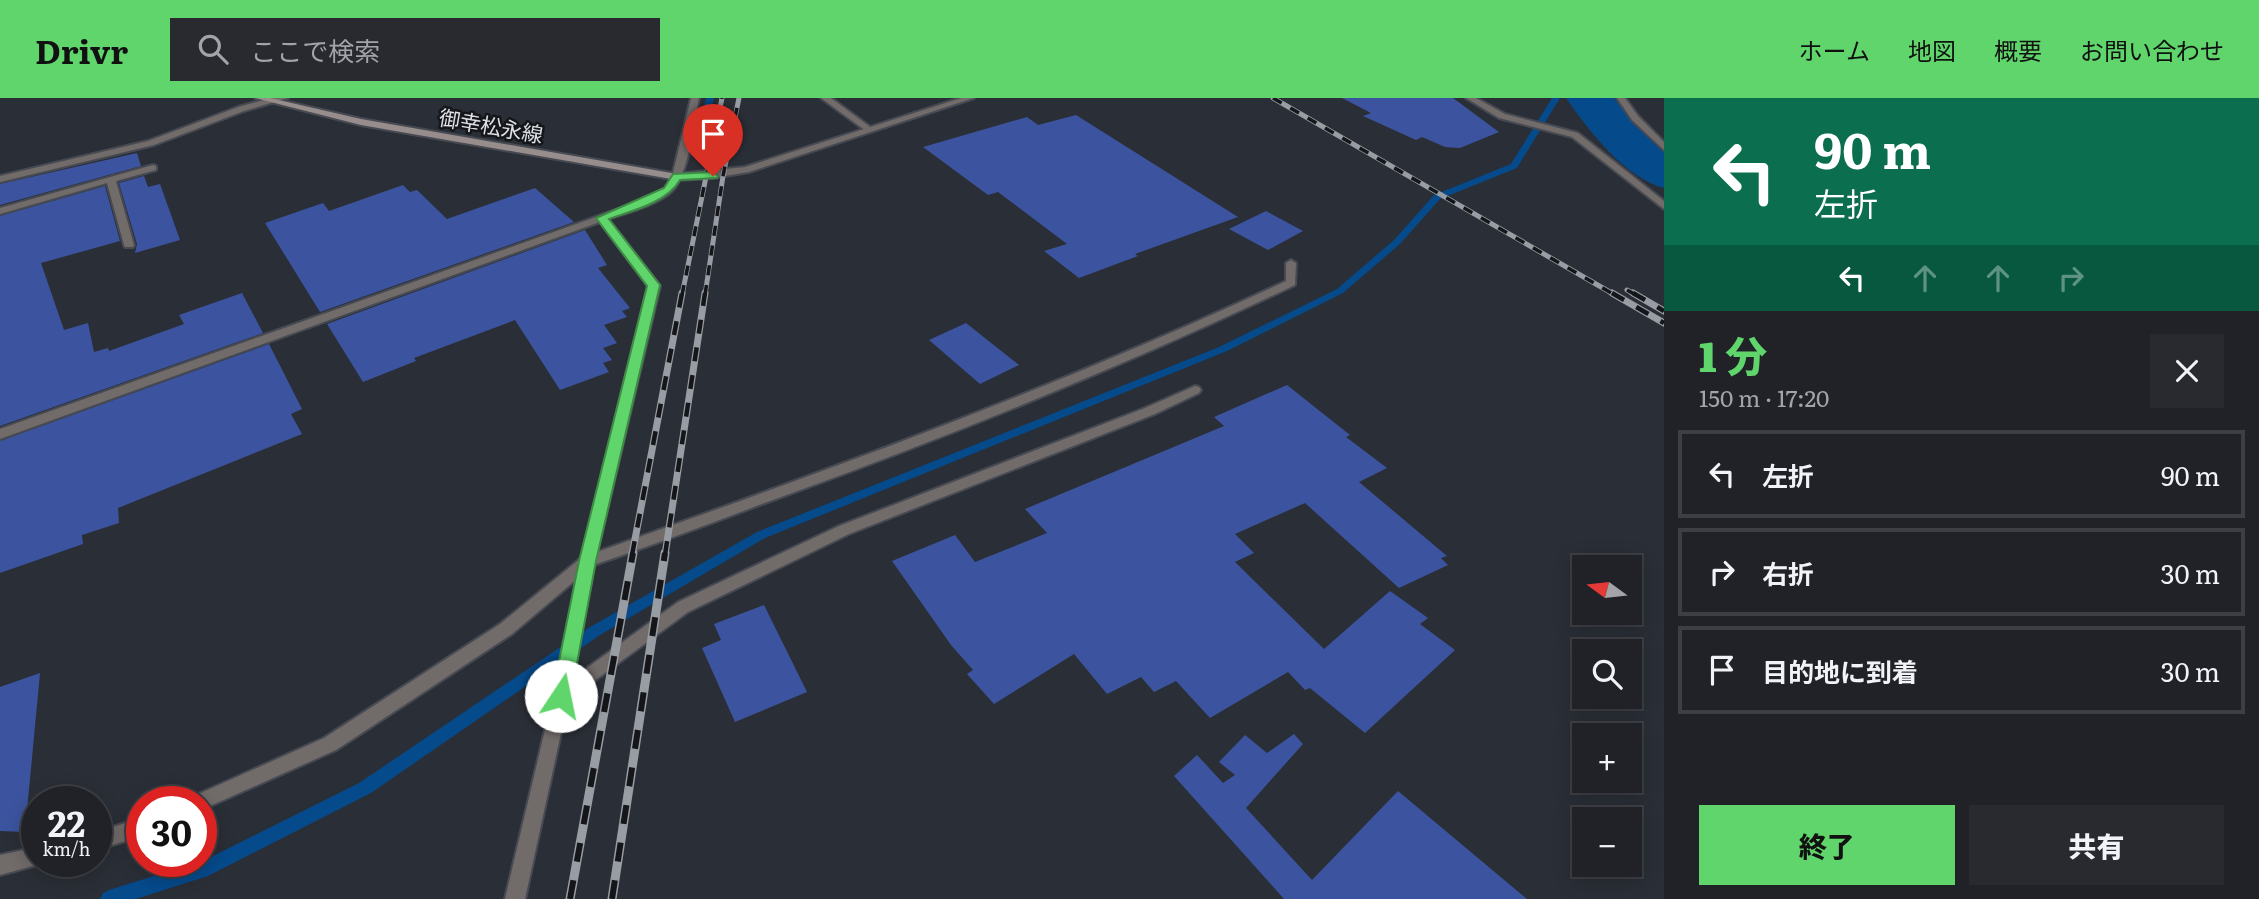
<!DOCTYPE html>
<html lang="ja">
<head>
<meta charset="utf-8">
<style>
	:root { --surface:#202228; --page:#282a30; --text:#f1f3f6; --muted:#a2a4a8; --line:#3d3f45; --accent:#5fd56b }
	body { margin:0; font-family:Literata,"Noto Sans JP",serif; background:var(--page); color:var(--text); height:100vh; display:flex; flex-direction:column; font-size:26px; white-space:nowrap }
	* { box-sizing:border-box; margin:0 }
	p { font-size:23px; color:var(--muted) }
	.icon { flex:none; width:38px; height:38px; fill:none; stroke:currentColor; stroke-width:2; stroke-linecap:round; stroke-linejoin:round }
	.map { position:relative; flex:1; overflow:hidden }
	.panel { display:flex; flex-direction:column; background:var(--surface); width:595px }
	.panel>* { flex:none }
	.top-card { background:#0b6e4f; color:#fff; overflow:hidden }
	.needle { width:46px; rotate:285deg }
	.tools { position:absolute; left:1572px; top:457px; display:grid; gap:14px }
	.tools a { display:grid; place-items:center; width:70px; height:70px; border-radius:0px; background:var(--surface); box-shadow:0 4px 18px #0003,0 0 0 2px var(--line); font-size:35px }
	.speed { position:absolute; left:21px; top:688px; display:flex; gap:14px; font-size:35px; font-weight:700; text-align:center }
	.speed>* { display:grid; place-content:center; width:91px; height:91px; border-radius:50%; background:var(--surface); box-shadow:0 4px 18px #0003,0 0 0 2px var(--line); line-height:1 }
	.speed small { font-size:18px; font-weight:400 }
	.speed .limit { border:10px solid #d22; background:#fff; color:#111 }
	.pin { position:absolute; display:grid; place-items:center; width:60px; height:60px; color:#fff; margin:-72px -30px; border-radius:50% 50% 50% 0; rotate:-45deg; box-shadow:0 0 7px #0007 }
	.pin .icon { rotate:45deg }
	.me { position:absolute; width:77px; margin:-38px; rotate:11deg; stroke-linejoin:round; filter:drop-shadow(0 0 5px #0008) }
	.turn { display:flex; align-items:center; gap:24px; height:147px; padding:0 35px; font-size:32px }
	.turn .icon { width:91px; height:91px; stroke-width:2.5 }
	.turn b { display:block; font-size:49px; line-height:60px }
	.lanes { display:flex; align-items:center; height:66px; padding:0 35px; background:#0003; justify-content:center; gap:35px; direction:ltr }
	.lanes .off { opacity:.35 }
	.round { display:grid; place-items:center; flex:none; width:74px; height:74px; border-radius:0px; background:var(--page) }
	.head { display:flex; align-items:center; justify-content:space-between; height:119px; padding:0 35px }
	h1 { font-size:42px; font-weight:800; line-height:52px; color:var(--accent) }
	.action { display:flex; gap:14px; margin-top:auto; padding:14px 35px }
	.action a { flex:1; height:80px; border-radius:0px; background:var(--accent); color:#111; font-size:28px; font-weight:800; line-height:80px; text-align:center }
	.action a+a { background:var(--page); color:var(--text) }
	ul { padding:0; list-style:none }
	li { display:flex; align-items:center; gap:21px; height:88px; margin:0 14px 10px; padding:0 21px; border:4px solid var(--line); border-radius:0px }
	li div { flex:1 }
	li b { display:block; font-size:26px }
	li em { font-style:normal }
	header { display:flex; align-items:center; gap:42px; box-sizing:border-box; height:98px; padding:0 35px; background:var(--accent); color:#111 }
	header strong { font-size:33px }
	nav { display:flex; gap:38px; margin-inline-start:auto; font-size:24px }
	.search { width:490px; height:63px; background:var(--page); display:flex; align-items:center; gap:18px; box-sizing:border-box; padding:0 24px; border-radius:0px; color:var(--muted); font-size:26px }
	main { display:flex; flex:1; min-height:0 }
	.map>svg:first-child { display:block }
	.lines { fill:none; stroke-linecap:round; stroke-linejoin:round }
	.stream { fill:#054a8b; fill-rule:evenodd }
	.river { fill:#054a8b; fill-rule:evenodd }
	.building { fill:#3c549f }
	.service-casing { stroke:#474a52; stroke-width:4 }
	.minor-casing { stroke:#474a52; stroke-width:4 }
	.tertiary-casing { stroke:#474a52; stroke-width:4 }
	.secondary-casing { stroke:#474a52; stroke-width:4 }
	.service { fill:#716b6a; fill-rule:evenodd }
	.minor { fill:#716b6a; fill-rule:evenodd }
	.tertiary { fill:#716b6a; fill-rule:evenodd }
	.secondary { fill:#978d8c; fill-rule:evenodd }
	.rail-far2-casing { stroke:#989ca3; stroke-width:5 }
	.rail-far1-casing { stroke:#989ca3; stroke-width:7 }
	.rail-casing { stroke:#989ca3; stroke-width:9 }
	.rail-far2 { stroke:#14161a; stroke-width:3.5; stroke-dasharray:10; stroke-linecap:butt }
	.rail-far1 { stroke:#14161a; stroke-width:4.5; stroke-dasharray:14; stroke-linecap:butt }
	.rail { stroke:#14161a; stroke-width:6; stroke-dasharray:19; stroke-linecap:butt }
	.route { fill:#5fd56b; stroke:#3e8a46; stroke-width:2 }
	.labels { text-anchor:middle; stroke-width:5; stroke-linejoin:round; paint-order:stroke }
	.far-street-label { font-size:21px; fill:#dde0e6; stroke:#14161a }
</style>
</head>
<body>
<header>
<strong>Drivr</strong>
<div class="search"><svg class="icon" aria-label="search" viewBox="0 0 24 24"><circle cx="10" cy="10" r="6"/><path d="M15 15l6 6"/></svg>ここで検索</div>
<nav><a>ホーム</a><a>地図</a><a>概要</a><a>お問い合わせ</a></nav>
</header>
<main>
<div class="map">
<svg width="1664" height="801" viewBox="0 0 1664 801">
	<rect width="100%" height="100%" fill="#2a2e36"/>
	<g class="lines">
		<!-- stream -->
		<g class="stream">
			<polygon points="706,0 714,0 703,44 699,46 695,44"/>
			<polygon points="1552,0 1560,0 1517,70 1440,101 1400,146 1343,195 1227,253 765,440 600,537 371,695 208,778 136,801 100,801 103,795 109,792 205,762 359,685 590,529 757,434 1219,249 1337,191 1394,142 1434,97 1511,66"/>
		</g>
		<!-- river -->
		<path class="river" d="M1566,0H1614L1632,22L1664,48V90C1625,80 1589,33 1566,0Z"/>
	</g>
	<!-- building -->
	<g class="building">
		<polygon points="1342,0 1453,0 1499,34 1460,50 1445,49 1422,39 1416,42 1363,18 1371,15"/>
		<polygon points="1076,17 1238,119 1135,156 1138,158 1079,180 1044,153 1067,146 998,94 988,97 923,49 1027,19 1038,27"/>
		<polygon points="137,55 141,68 0,107 0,86"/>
		<polygon points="144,78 148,89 160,86 180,142 135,155 137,146 119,85"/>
		<polygon points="403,87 410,94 417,92 447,121 535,90 574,124 320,214 265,125 323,105 329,113"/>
		<polygon points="105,88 120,143 41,165 64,232 88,225 94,254 108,250 109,253 184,226 179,217 242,195 263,235 0,328 0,118"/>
		<polygon points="1266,113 1303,133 1268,152 1229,131"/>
		<polygon points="585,132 607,167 598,170 630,210 622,213 627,219 604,227 617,245 603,250 612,262 603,265 609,274 560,292 515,222 414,260 416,263 363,284 327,226"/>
		<polygon points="966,225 1019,267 980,286 929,242"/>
		<polygon points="269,246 302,311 291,316 302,336 118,410 119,425 82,437 83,446 0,475 0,343"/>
		<polygon points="1287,287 1350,337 1346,339 1387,370 1359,384 1447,458 1441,460 1448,467 1399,490 1305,405 1235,436 1254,455 1235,464 1324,551 1390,493 1428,520 1420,526 1455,552 1365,635 1310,590 1305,592 1288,574 1210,620 1176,583 1154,594 1141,579 1107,596 1074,556 994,606 967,576 973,572 951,547 892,463 955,437 975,464 1047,435 1025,411 1224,328 1214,319"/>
		<polygon points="764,507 807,594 735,624 702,550 721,542 714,526"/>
		<polygon points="40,575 25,734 0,733 0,589"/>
		<polygon points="1294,636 1303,646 1246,710 1312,782 1398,693 1527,801 1284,801 1174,678 1197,657 1223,685 1235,677 1219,664 1245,637 1267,655"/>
	</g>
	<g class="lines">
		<!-- service casing -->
		<g class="service-casing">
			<g id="service">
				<polygon points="271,0 288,0 244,13 154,47 0,84 0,78 148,43 238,9"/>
				<polygon points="153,67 156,68 156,72 116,83 134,147 133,149 125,149 124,147 107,85 0,116 0,110"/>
				<path d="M1291,162L1296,165L1295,187C1131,265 963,333 792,395C724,420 657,446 588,469L583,467L581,463L583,459C820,375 1057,290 1286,183V165Z"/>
				<polygon points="1195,288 1199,289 1201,292 1199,295 1155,316 849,436 688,514 567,603 561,605 555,603 553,598 555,593 678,504 839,428 1145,310"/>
			</g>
		</g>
		<!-- minor casing -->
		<g class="minor-casing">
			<g id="minor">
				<path d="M691,0H699C694,24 689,76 672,93C659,106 626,115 608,121L660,188L595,463L569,598L525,801H505L553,598L577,481L512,536L336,652L201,712V704H191L194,698L324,640L500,526L581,460L648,188L600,124L0,341V331L638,104L665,90L672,79Z"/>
				<polygon points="821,0 831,0 873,31 866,33"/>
				<polygon points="1466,0 1476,0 1505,16 1578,35 1664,103 1664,111 1572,39 1499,20"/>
				<polygon points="1617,0 1625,0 1638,18 1664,44 1664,52 1632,22"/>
				<polygon points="142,720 142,738 96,752 96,734"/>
				<polygon points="37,749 37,763 44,763 44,765 0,777 0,757"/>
			</g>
		</g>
		<!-- tertiary casing -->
		<g class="tertiary-casing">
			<polygon id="tertiary" points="961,0 974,0 749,74 713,80 677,82 672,79 677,76 745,69"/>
		</g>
		<!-- secondary casing -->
		<g class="secondary-casing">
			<polygon id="secondary" points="255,0 270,0 361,21 677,76 682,79 677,82 361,27"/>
		</g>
		<!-- service -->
		<use href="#service" class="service"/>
		<!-- minor -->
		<use href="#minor" class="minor"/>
		<!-- tertiary -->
		<use href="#tertiary" class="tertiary"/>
		<!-- secondary -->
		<use href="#secondary" class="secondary"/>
		<!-- rail-far2 casing -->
		<g class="rail-far2-casing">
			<g id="rail-far2">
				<polyline points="1273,0 1615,197"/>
				<polyline points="1627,192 1636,197"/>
				<polyline points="682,197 722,0"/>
				<polyline points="705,197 723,78 739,0"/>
			</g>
		</g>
		<!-- rail-far1 casing -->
		<g class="rail-far1-casing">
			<g id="rail-far1">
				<polyline points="1612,195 1664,225"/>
				<polyline points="1633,195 1664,213"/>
				<polyline points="632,457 682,195"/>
				<polyline points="665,457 705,195"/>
			</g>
		</g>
		<!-- rail casing -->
		<g class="rail-casing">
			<g id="rail">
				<polyline points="570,801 633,455"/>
				<polyline points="612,801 665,455"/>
			</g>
		</g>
		<!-- rail-far2 -->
		<use href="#rail-far2" class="rail-far2"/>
		<!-- rail-far1 -->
		<use href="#rail-far1" class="rail-far1"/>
		<!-- rail -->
		<use href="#rail" class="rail"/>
	</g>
	<!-- route -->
	<path class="route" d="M713,74L718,78L717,80L680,82C666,105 634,112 609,121L660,187L596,463L571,598L568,604L561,606L554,604L552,598L579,463L647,188L596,120L664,90L673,76Z"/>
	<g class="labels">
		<!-- far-street labels -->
		<g class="far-street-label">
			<text transform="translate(491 29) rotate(10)" y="7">御幸松永線</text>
		</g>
	</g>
</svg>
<div class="tools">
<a><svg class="needle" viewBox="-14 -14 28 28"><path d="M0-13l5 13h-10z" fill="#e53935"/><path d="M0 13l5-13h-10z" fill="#a2a4a8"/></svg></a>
<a><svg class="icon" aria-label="search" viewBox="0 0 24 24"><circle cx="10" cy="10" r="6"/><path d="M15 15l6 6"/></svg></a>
<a>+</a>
<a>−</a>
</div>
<div class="speed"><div>22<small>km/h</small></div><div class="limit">30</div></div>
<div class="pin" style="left:713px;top:78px;background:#d93025"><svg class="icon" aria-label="arrive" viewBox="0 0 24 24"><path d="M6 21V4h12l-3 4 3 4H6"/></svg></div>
<svg class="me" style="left:561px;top:598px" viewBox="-20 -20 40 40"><circle r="19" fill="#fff"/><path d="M0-13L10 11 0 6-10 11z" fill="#5fd56b"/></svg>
</div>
<section class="panel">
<div class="top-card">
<div class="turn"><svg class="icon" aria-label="left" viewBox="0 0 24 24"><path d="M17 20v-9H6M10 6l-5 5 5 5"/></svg><div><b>90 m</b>左折</div></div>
<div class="lanes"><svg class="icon" aria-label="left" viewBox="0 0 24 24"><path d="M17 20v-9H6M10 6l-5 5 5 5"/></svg><svg class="icon off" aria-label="ahead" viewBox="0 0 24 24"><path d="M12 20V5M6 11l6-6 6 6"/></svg><svg class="icon off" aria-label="ahead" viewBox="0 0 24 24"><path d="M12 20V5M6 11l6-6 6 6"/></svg><svg class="icon off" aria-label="right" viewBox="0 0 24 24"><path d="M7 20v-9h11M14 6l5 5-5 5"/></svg></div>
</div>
<div class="head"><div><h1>1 分</h1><p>150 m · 17:20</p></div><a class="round"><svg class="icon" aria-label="close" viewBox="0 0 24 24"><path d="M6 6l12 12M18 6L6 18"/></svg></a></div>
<ul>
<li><svg class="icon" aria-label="left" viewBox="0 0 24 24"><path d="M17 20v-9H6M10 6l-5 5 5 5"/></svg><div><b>左折</b></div><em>90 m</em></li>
<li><svg class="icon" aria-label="right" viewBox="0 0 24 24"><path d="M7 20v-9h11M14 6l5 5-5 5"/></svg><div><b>右折</b></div><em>30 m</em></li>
<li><svg class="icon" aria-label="arrive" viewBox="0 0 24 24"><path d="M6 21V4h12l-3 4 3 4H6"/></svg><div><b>目的地に到着</b></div><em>30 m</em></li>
</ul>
<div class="action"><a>終了</a><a>共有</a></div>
</section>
</main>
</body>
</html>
